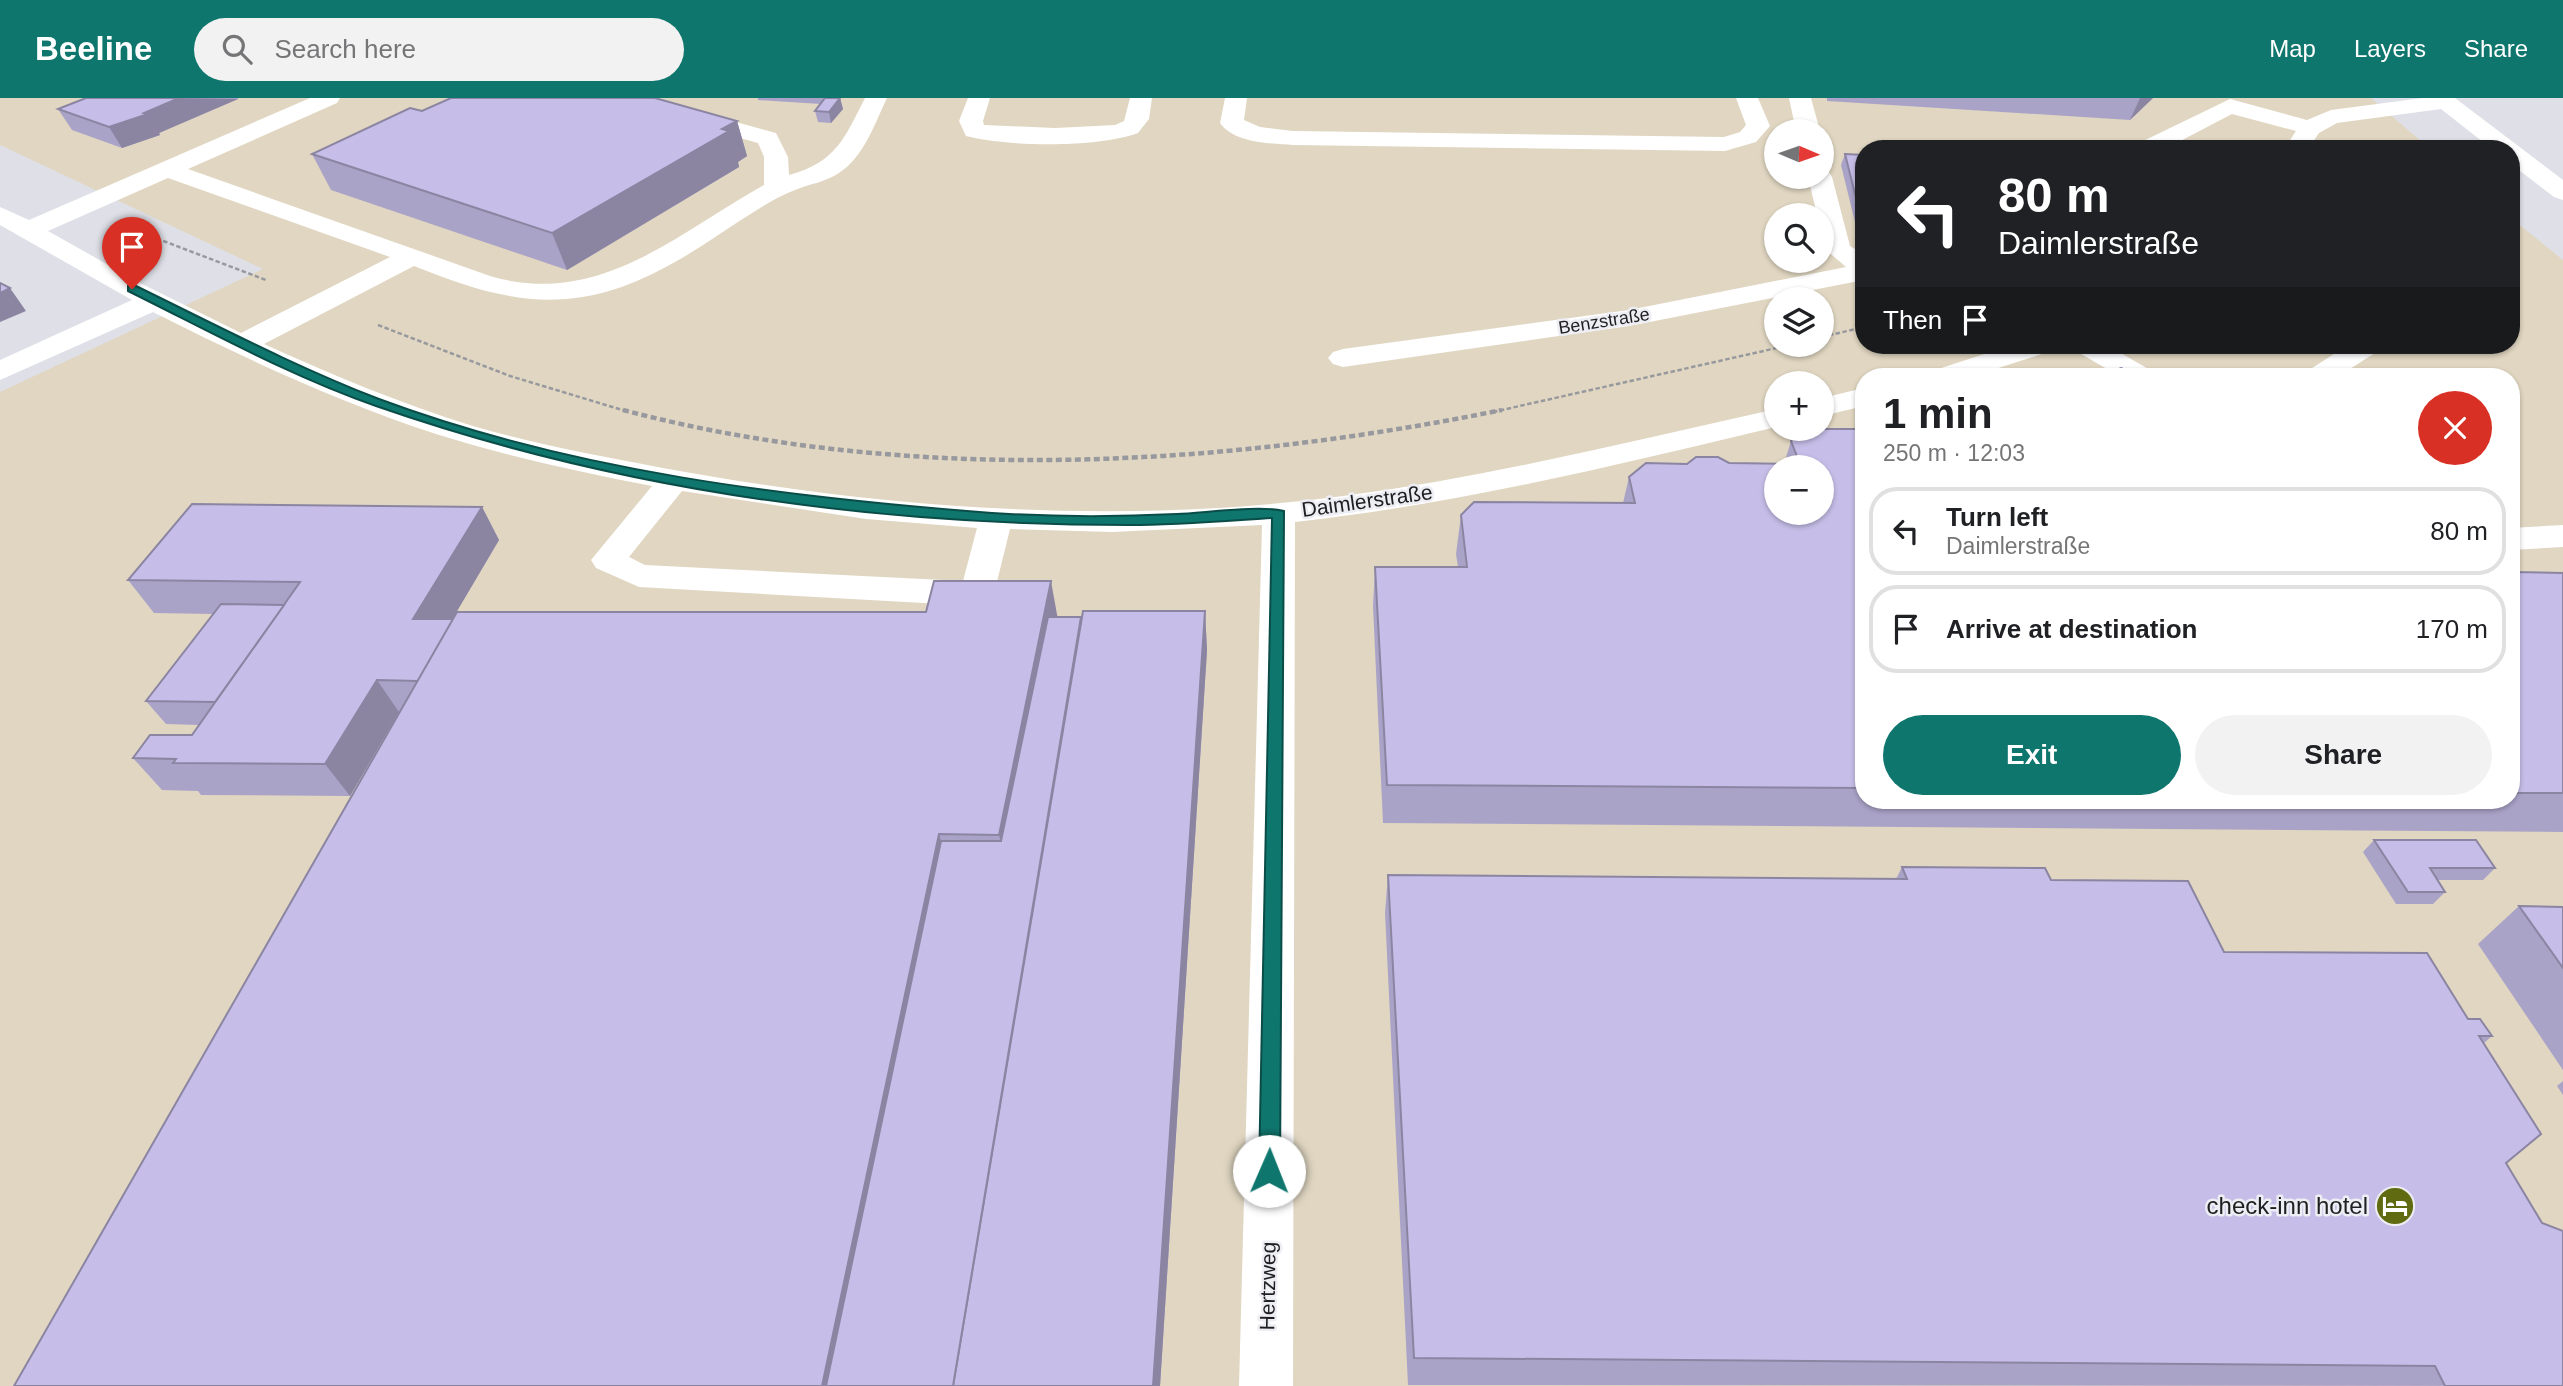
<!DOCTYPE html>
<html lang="en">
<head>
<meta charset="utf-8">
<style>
	:root { --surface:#fff; --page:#f2f2f2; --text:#202124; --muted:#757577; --line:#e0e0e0; --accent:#0f766e }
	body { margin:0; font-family:Arial,sans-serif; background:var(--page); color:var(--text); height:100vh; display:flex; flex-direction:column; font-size:26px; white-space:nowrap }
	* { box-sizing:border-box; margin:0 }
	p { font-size:23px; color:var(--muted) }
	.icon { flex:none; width:38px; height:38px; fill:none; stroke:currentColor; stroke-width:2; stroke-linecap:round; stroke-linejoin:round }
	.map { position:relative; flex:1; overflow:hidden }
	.details { position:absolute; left:1855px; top:270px; width:665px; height:441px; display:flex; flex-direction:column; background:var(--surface); border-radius:28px; box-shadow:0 2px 5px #0004 }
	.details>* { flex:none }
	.hud { position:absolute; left:1855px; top:42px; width:665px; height:214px; border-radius:28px; box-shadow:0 2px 5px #0004; background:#202124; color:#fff; overflow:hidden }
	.needle { width:46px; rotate:92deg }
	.fabs { position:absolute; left:1764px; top:21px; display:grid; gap:14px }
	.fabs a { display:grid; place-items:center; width:70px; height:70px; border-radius:50%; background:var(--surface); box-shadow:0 2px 5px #0004; font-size:35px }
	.pin { position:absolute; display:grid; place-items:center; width:60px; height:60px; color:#fff; margin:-72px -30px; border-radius:50% 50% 50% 0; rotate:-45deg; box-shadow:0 0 7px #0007 }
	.pin .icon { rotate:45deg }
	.me { position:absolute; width:77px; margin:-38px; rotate:1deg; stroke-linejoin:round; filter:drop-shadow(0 0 5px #0008) }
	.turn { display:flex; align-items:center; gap:24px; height:147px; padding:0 28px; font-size:32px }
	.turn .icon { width:91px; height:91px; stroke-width:2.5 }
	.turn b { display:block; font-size:49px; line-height:60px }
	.then { display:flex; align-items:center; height:66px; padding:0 28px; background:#0003; gap:14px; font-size:26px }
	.round { display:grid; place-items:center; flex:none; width:74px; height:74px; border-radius:37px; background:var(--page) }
	.headline { display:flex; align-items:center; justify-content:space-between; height:119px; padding:0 28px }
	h1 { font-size:42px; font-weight:800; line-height:52px }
	.button { display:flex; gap:14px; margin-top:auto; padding:14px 28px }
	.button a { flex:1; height:80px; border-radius:42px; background:var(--accent); color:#fff; font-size:28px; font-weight:800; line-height:80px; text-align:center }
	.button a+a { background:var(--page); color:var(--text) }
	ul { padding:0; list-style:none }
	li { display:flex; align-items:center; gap:21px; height:88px; margin:0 14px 10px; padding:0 14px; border:4px solid var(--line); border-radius:28px }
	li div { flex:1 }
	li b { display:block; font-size:26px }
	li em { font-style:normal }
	header { display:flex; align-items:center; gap:42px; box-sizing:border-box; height:98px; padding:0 35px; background:var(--accent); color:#fff }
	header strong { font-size:33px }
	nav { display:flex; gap:38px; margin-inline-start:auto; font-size:24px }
	.search { width:490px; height:63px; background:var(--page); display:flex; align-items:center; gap:18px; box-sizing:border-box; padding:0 24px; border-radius:38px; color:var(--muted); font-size:26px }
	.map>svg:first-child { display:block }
	.industrial { fill:#e0d6c1; fill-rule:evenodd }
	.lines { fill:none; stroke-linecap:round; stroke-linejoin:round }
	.path-far1 { stroke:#98999e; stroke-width:2.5; stroke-dasharray:4.5 2.5; stroke-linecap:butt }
	.path { stroke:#98999e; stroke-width:4.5; stroke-dasharray:6 3.5; stroke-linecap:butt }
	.minor { fill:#fff; fill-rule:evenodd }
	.wall { fill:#aaa3c8 }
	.shaded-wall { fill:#8b85a2 }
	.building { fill:#c6bee8; stroke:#8b85a2; stroke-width:2; fill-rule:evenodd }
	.route { fill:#0f766e; stroke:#0a4d48; stroke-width:2 }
	.labels { text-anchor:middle; stroke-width:5; stroke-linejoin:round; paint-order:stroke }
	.far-street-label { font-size:18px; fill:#1f1f21; stroke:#ededf4 }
	.street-label { font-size:21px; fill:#1f1f21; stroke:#ededf4 }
	.near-poi-label { font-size:24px; fill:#1f1f21; stroke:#ededf4; text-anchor:end }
</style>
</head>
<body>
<header>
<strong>Beeline</strong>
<div class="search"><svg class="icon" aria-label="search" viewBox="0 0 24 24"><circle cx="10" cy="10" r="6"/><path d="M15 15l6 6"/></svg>Search here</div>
<nav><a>Map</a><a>Layers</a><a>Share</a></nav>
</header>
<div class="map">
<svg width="2563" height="1288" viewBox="0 0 2563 1288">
	<rect width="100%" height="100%" fill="#dfe0e7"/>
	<!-- industrial -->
	<path class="industrial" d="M0,0H2371L2430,51H1864V247H2511V120L2563,162V1288H0V294L263,171L0,47ZM1776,33H1822V79H1776ZM1776,117H1822V163H1776ZM1776,201H1822V247H1776ZM1864,278H2511V702H1864ZM1776,285H1822V331H1776ZM1776,369H1822V415H1776Z"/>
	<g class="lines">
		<!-- path-far1 -->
		<g class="path-far1">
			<polyline points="137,133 266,182"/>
			<polyline points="378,227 510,278 629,314"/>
			<polyline points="1822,239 1864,229"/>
			<polyline points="1493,314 1790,247"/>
		</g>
		<!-- path -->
		<path class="path" d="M623,312C907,387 1216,370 1502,312"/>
		<!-- minor -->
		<g class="minor">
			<path d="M310,0H340L337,5L188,71L490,178C599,210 676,136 764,87V59L758,45L615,5L612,0H649L776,35L788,59L789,77C836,64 844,41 865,0H887C875,25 864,59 839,75C826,84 809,86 795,92C782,97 769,104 757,112C724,132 693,156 658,173C569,219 503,204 414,168L264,246C332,277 402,306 473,328C535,346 599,358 663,370C886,411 1117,428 1343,398C1489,379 1632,343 1776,311V329C1617,367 1458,406 1295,424L1293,1288H1239L1262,427L1112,434L1010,431L994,496L989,504L977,508L639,489L596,470L591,462L652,388C579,374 506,358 436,336C338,304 244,260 153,214L0,282V262L132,202L0,127V109L29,122ZM168,80L390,159L241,235L144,187L48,133ZM682,393L866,421L977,430L963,483L645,467L629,459Z"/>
			<path d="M968,0H990L983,23L984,27L1055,30L1115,27L1124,23L1130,0H1152L1149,21L1138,35C1097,50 1009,49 966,38L959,23Z"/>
			<path d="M1225,0H1247L1244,22L1260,29L1293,33L1724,39L1740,34L1746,27L1736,0H1758L1770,28L1756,44L1725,53L1293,47C1271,45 1235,46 1220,25Z"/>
			<polygon points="1789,0 1811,0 1820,33 1796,33"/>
			<polygon points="2423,0 2455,0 2563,82 2563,102 2554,99 2511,66 2511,51 2492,51 2441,11 2337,25 2319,35 2308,51 2284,51 2296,33 2232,16 2165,51 2134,51 2137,46 2230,1 2307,22 2331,12"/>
			<polygon points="1822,72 1829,74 1832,79 1850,148 1864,157 1864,182 1629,228 1343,269 1333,266 1328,260 1333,254 1343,251 1629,212 1846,169 1825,151 1822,117 1817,117 1808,79 1822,79"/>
			<polygon points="2012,247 2055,247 2051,253 1974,278 1930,278 1935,272"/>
			<polygon points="2072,247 2107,247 2150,272 2155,278 2119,278 2076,253"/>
			<polygon points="2348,247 2382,247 2378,253 2339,278 2304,278 2309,272"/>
			<polygon points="1864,290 1864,308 1822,318 1822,300"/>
			<polygon points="2563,427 2563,449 2511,452 2511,430"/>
		</g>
	</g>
	<!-- wall -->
	<g class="wall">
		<polygon points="86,0 238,0 238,1 159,35 160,37 122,50 72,32 58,11"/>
		<polygon points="758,0 840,0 843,11 831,25 818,24 815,13 821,6 758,2"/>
		<polygon points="1827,0 2153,0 2130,22 1827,3"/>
		<polygon points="422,13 737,23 747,58 738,64 739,69 567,172 331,92 312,56"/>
		<polygon points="1845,56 1864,57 1864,124 1855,124 1841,67"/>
		<polygon points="1864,331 1864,702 2511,702 2511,474 2562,475 2563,473 2563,734 1383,725 1373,508 1375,469 1458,469 1456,456 1461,417 1623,405 1629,379 1729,365 1784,366 1791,343"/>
		<polygon points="482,409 499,442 452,521 1081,519 1205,513 1207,552 1160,1288 14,1288 400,614 399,614 350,698 201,697 198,693 162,692 133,660 192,637 199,627 166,626 146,603 213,516 154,515 128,482"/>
		<polygon points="2374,742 2495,770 2483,782 2437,782 2445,794 2433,806 2396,806 2363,754"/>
		<polygon points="1902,769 2051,782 2224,854 2468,921 2492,938 2484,945 2506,1065 2563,1288 1408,1287 1385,815 1388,777 1896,781"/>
		<polygon points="2519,808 2563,809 2563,972 2478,846"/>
		<polygon points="2563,983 2563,997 2557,988"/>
	</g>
	<!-- shaded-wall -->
	<g class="shaded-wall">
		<polygon points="179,0 238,1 159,35 160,37 122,50 109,29"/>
		<polygon points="840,0 843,11 831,25 829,14"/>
		<polygon points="2140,0 2153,0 2130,22"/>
		<polygon points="737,23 747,58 738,64 739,69 567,172 552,135"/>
		<polygon points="10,190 26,213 0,224 0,195"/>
		<polygon points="482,409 499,442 433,554 413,521"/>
		<polygon points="1051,483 1058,522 1008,775 999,737"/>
		<polygon points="1205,513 1207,552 1160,1288 1153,1288"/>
		<polygon points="377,582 399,614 350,698 325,666"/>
		<polygon points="939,736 950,774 846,1288 822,1288"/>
	</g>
	<!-- building -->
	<g class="building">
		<polygon points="86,0 179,0 144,15 148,16 109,29 58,11"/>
		<polygon points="451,0 655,0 737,23 722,31 729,33 552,135 312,56 410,10 422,13"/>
		<polygon points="825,0 840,0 829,14 815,13"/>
		<polygon points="1845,56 1864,57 1864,113 1859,112"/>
		<polygon points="0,185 10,190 0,195"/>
		<polygon points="2121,270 2136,278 2102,278"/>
		<path d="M1802,331H1864V690L1387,687L1375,469H1467L1461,417L1474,404L1635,405L1629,379L1646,365L1687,366L1696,359H1718L1729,365L1800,366L1791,343ZM1776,369H1822V415H1776Z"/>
		<polygon points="192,406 482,409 413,521 454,521 418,583 377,582 325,666 173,665 176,661 133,660 150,637 192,637 300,484 128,482"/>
		<polygon points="2511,474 2563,475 2563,695 2511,695"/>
		<polygon points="934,483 1051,483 999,737 939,736 822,1288 14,1288 457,514 926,514"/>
		<polygon points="221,506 284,507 215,604 146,603"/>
		<polygon points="1083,513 1205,513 1153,1288 953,1288"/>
		<polygon points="1048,519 1081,519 953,1288 826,1288 941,743 1001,743"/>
		<polygon points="2374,742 2476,742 2495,770 2430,770 2445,794 2408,794"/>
		<polygon points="1902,769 2045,770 2051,782 2188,783 2224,854 2427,855 2468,921 2480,921 2492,938 2479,938 2541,1036 2506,1065 2542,1125 2563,1133 2563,1288 2445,1288 2435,1268 1414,1260 1388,777 1907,781"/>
		<polygon points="2519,808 2563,809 2563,870"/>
	</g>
	<!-- route -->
	<path class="route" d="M128,188H136C216,227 296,269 379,301C575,374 785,399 992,415C1053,419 1116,419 1177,416C1204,415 1259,407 1284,413L1280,1073L1277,1080L1269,1082L1262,1080L1259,1073L1272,420C1225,423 1177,427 1129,427C875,427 617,392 376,308C290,278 209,233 128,193Z"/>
	<!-- icons -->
	<defs>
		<g id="hotel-disc" transform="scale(2.0125)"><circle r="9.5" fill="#606b11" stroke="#ededf4"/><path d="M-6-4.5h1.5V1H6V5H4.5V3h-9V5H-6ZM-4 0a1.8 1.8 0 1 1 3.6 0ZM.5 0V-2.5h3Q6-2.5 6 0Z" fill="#fff"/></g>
	</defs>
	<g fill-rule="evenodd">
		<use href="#hotel-disc" x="2395" y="1108"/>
	</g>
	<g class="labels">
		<!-- far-street labels -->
		<g class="far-street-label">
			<text transform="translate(1604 223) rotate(-9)" y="6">Benzstraße</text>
		</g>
		<!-- street labels -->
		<g class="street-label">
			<text transform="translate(1367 403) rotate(-8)" y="7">Daimlerstraße</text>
			<text transform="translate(1268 1188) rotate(-89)" y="7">Hertzweg</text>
		</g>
		<!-- near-poi labels -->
		<g class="near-poi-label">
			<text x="2368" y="1116">check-inn hotel</text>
		</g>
	</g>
</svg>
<div class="fabs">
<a><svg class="needle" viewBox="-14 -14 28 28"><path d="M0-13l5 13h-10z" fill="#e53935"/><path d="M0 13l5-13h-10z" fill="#757577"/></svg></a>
<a><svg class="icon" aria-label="search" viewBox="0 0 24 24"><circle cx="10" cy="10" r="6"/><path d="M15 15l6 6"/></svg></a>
<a><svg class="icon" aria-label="layers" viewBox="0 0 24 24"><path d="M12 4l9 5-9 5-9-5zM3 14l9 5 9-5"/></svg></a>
<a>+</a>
<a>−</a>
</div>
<div class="pin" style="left:132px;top:191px;background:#d93025"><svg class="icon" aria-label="arrive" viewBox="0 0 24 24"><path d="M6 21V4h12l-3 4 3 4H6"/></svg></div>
<svg class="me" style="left:1269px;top:1073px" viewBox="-20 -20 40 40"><circle r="19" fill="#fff"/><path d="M0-13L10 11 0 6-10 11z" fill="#0f766e"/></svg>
<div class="hud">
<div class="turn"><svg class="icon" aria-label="left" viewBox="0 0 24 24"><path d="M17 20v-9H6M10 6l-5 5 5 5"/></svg><div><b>80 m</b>Daimlerstraße</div></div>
<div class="then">Then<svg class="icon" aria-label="arrive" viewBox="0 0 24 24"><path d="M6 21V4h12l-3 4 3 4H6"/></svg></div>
</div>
<section class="details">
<div class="headline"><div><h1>1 min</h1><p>250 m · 12:03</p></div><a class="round" style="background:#d93025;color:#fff"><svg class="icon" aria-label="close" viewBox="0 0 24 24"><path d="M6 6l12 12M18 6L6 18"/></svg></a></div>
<ul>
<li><svg class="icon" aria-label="left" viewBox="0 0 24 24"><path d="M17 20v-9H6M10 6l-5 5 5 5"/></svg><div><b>Turn left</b><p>Daimlerstraße</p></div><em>80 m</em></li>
<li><svg class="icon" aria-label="arrive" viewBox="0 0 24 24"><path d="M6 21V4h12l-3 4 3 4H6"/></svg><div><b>Arrive at destination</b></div><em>170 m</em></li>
</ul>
<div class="button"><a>Exit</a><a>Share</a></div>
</section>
</div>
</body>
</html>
